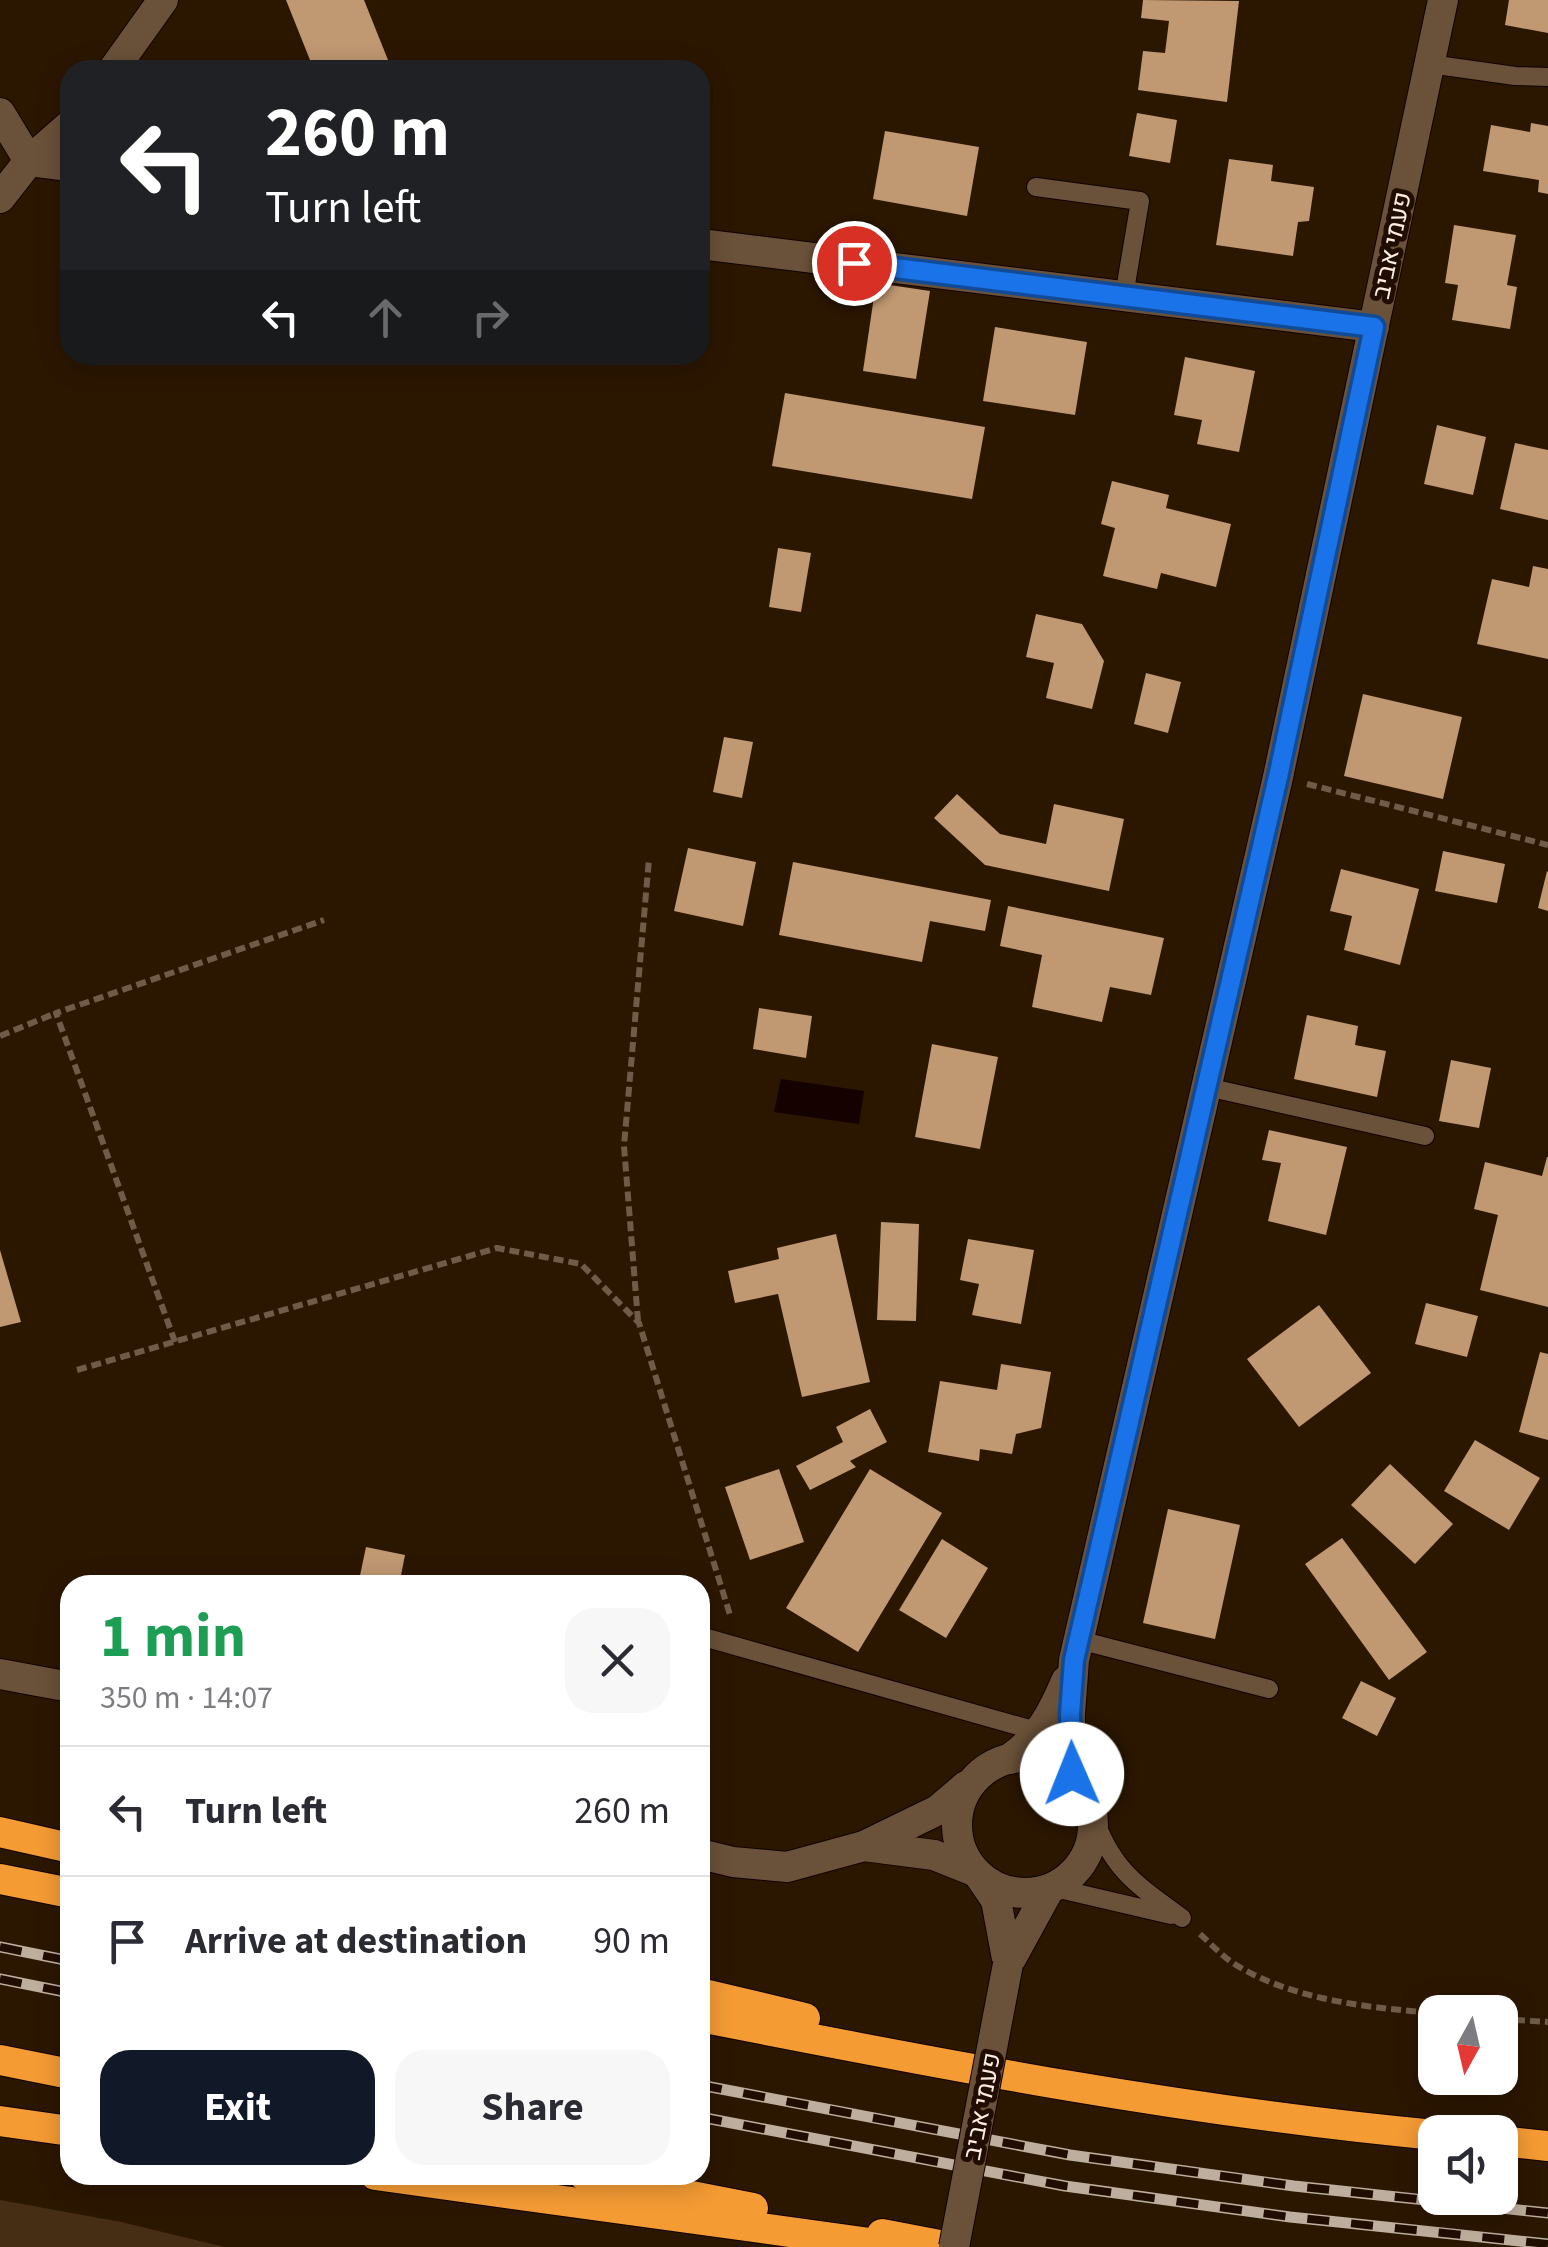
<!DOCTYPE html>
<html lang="en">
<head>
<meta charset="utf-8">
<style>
	:root { --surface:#fff; --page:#f7f7f7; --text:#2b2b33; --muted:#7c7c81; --line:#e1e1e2; --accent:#111827 }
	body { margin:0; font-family:"Source Sans 3",Heebo,sans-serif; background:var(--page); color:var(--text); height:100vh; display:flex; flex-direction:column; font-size:38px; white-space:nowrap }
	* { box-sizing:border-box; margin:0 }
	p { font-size:32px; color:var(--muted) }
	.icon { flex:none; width:55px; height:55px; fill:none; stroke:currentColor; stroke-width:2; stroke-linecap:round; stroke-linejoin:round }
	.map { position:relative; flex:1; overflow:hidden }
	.side { position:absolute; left:60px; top:1575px; width:650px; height:610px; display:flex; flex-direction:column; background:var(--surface); border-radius:30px; box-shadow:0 5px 25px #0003 }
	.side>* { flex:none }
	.guide { position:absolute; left:60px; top:60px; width:650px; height:305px; border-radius:30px; box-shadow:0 5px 25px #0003; background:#202124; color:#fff; overflow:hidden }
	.needle { width:65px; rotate:188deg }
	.controls { position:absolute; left:1418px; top:1995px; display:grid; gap:20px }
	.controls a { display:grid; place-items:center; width:100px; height:100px; border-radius:20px; background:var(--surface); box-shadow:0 5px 25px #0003; font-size:50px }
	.pin { position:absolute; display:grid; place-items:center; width:85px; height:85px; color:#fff; margin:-42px; border:5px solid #fff; border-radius:50%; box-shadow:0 2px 10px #0007 }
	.me { position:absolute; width:110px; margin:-55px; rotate:359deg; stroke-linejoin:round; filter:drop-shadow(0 0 8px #0008) }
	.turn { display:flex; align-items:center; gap:35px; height:210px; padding:0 40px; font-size:45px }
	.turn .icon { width:130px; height:130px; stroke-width:2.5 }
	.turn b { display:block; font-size:70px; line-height:85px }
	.lanes { display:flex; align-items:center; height:95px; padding:0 40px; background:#0003; justify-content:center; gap:50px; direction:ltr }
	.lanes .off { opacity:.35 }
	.round { display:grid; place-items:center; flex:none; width:105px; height:105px; border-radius:30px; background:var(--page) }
	.overview { display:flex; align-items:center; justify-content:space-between; height:170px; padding:0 40px }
	h1 { font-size:60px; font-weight:700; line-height:75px; color:#1e9e55 }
	.action { display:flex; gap:20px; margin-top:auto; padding:20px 40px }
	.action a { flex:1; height:115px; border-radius:30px; background:var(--accent); color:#fff; font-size:40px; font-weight:700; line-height:115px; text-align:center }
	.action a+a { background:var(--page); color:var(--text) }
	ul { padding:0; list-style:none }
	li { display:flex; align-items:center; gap:30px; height:130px; padding:0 40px; border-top:2px solid var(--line) }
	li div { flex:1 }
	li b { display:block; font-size:38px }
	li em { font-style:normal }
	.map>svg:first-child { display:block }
	.green { fill:#462e15 }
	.water { fill:#140100 }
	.building { fill:#c09872 }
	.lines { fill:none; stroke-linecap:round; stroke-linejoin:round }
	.lane-casing { stroke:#120200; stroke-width:20 }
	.street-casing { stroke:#120200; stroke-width:32 }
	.secondary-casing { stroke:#120200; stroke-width:32 }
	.highway-casing { stroke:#120200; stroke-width:32 }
	.path { stroke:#6f5c48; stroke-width:6; stroke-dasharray:10 5; stroke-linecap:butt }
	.lane { stroke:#6a5139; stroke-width:18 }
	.street { stroke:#6a5139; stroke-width:30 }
	.secondary { stroke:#6a5139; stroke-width:30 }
	.highway { stroke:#f49b34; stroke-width:30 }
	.rail-casing { stroke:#beae9d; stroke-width:11 }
	.rail { stroke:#210c00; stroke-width:8; stroke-dasharray:22; stroke-linecap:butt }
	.secondary-bridge-casing { stroke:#120200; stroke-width:32; stroke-linecap:butt }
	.secondary-bridge { stroke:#6a5139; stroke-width:30 }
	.route-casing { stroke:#114b97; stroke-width:25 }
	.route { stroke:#1a73e8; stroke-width:18 }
	.labels { text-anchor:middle; stroke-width:10; stroke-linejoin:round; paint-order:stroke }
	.street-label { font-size:25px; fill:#fceddf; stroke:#210c00 }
</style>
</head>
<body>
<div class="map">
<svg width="1548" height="2247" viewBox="0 0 1548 2247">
	<rect width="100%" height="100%" fill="#2b1600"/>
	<!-- green -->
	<polygon class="green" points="0,2200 121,2222 225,2247 0,2247"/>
	<!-- water -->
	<polygon class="water" points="781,1079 864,1091 859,1124 774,1112"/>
	<!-- building -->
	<g class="building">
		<polygon points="286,0 364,0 390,65 377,70 314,70"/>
		<polygon points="1143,0 1239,1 1227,102 1138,90 1143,51 1165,53 1169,21 1141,18"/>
		<polygon points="1509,0 1548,0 1548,33 1505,25"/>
		<polygon points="1137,113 1177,120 1170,163 1129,156"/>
		<polygon points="1531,123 1548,126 1548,194 1538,192 1539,180 1483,171 1491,125 1530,132"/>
		<polygon points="885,131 979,147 967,216 873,199"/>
		<polygon points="1229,159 1273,165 1271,181 1314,187 1309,221 1298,222 1293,256 1216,245"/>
		<polygon points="1454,225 1516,235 1507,285 1517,287 1510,329 1452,320 1458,285 1445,283"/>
		<polygon points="876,283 930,291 916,379 863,371"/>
		<polygon points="995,327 1087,342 1075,415 983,401"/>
		<polygon points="1185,357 1255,371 1239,452 1197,444 1202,420 1174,415"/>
		<polygon points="785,393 985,427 972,499 772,466"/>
		<polygon points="1437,425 1486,437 1473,495 1424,484"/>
		<polygon points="1515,443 1548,450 1548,520 1500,509"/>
		<polygon points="1112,481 1169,495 1166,508 1231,524 1216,587 1161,573 1157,589 1103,576 1115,528 1101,524"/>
		<polygon points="778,548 811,553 801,612 769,607"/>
		<polygon points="1533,566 1548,569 1548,659 1477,644 1492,579 1529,587"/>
		<polygon points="1036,614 1082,624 1104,661 1092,709 1046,698 1054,663 1026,657"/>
		<polygon points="1146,673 1181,682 1168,733 1134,724"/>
		<polygon points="1363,694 1462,717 1443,799 1344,776"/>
		<polygon points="724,737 753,742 742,798 713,792"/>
		<polygon points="957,794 1000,834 1046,844 1054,804 1124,819 1109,891 985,865 934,818"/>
		<polygon points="688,848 756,862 743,926 674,911"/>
		<polygon points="1443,851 1505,864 1497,903 1435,891"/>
		<polygon points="793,862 991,900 985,931 930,921 922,962 779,935"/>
		<polygon points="1341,869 1419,889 1400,965 1344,950 1352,916 1330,911"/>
		<polygon points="1547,871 1548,872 1548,911 1538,908"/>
		<polygon points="1008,906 1164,938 1151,995 1110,987 1102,1022 1032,1007 1042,955 1000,946"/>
		<polygon points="759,1008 812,1016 806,1058 753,1049"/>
		<polygon points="1307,1015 1358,1026 1355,1045 1386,1051 1377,1097 1294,1079"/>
		<polygon points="932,1044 998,1057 980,1149 915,1137"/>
		<polygon points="1451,1060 1491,1068 1479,1128 1439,1121"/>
		<polygon points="1269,1130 1347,1147 1326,1235 1268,1221 1281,1163 1262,1160"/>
		<polygon points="1547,1157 1548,1157 1548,1307 1480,1290 1498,1215 1474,1209 1485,1162 1542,1176"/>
		<polygon points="881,1222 919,1224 916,1321 877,1320"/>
		<polygon points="836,1234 870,1382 802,1397 778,1294 735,1303 728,1271 779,1259 777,1248"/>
		<polygon points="968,1239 1034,1250 1021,1324 972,1315 979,1284 960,1280"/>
		<polygon points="0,1250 21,1322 0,1327"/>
		<polygon points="1426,1303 1478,1316 1467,1357 1415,1344"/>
		<polygon points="1319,1305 1371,1373 1299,1427 1247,1359"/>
		<polygon points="1540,1352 1548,1354 1548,1440 1519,1432"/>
		<polygon points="1001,1364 1051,1372 1041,1428 1016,1434 1012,1454 980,1449 979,1461 928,1452 940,1381 997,1390"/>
		<polygon points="870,1409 887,1442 850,1461 856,1467 810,1490 796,1466 843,1442 836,1427"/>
		<polygon points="1475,1440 1540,1478 1509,1530 1444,1491"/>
		<polygon points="1390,1464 1453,1524 1415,1564 1351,1505"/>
		<polygon points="779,1469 804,1542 750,1560 725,1487"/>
		<polygon points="870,1469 942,1513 858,1652 786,1608"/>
		<polygon points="1168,1509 1240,1525 1215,1639 1143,1623"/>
		<polygon points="1342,1538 1427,1652 1389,1680 1305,1564"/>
		<polygon points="942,1539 988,1568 946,1638 899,1610"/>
		<polygon points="366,1547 405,1555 399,1585 358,1585"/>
		<polygon points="1361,1681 1396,1698 1377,1736 1342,1718"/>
	</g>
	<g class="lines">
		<!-- lane casing -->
		<g class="lane-casing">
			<g id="lane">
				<polyline points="1430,64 1515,76 1548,77"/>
				<polyline points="1036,187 1140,201 1124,296"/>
				<polyline points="1207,1087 1425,1136"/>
				<polyline points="700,1636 1040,1732"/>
				<polyline points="1079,1640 1269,1689"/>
				<path d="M1093,1815C1113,1871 1136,1884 1182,1918"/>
				<polyline points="1055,1888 1171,1915"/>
			</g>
		</g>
		<!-- street casing -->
		<g class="street-casing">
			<g id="street">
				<polyline points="113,70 163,0"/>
				<polyline points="29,161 70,125"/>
				<polyline points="29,161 70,166"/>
				<polyline points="700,244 1374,327"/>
				<path d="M1009,1759C1039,1739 1052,1714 1066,1681"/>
				<polyline points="1071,1774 1070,1714 1074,1660 1278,777 1443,0"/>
			</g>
		</g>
		<!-- secondary casing -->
		<g class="secondary-casing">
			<g id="secondary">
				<polyline points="0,113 29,161 0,198"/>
				<polyline points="0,1674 70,1687"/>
				<circle cx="1025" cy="1825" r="68"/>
				<polyline points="864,1846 934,1855 974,1871"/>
				<polyline points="700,1854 733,1862 787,1867 864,1846 938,1810 966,1786"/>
				<polyline points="981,1878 996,1900 1008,1964"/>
				<polyline points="1008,1964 1048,1891"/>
			</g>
		</g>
		<!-- highway casing -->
		<g class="highway-casing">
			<g id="highway">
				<polyline points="0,1832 70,1848"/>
				<polyline points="0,1879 70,1893"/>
				<polyline points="700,1993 805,2018"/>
				<path d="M700,2017C944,2065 1188,2112 1435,2135"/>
				<polyline points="0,2060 70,2074"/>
				<polyline points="0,2121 70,2131"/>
				<polyline points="1500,2141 1548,2146"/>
				<polyline points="375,2175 899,2247"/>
				<polyline points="584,2175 753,2208"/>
				<polyline points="882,2234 950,2247"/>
			</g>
		</g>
		<!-- path -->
		<g class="path">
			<polyline points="1307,784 1548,845"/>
			<polyline points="0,1036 56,1013"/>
			<polyline points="638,1321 624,1146 649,859"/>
			<polyline points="175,1342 56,1013 324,920"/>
			<polyline points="77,1370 497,1248 581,1264 639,1323 731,1618"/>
			<path d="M1200,1934C1212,1945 1223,1957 1236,1965C1293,2000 1370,2008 1435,2013"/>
			<polyline points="1500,2019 1548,2022"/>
		</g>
		<!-- lane -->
		<use href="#lane" class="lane"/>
		<!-- street -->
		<use href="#street" class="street"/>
		<!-- secondary -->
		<use href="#secondary" class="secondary"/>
		<!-- highway -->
		<use href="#highway" class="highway"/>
		<!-- rail casing -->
		<g class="rail-casing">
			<g id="rail">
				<polyline points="0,1947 70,1961"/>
				<polyline points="0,1979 70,1993"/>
				<polyline points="700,2085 1070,2155 1294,2186 1548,2213"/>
				<polyline points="700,2117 1065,2186 1290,2217 1548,2244"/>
			</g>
		</g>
		<!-- rail -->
		<use href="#rail" class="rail"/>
		<!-- secondary-bridge casing -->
		<g class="secondary-bridge-casing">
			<polyline id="secondary-bridge" points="954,2247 1008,1964"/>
		</g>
		<!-- secondary-bridge -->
		<use href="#secondary-bridge" class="secondary-bridge"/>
	</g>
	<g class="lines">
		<!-- route casing -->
		<g class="route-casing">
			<polyline id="route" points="854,263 1374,327 1278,777 1074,1660 1070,1714 1072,1774"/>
		</g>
		<!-- route -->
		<use href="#route" class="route"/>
	</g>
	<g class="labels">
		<!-- street labels -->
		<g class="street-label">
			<text transform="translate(1391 245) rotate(-78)" y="9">פעמי אביב</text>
			<text transform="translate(981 2106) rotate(-79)" y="9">פעמי אביב</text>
		</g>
	</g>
</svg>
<div class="controls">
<a><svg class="needle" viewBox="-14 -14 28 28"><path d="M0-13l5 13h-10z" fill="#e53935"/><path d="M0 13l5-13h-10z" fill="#7c7c81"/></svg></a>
<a><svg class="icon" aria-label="sound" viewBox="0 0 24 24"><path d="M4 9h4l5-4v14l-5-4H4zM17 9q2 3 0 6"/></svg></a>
</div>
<div class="pin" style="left:854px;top:263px;background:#d93025"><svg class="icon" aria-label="arrive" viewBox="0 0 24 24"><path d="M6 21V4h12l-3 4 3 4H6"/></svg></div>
<svg class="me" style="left:1072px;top:1774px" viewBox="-20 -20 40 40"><circle r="19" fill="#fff"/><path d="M0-13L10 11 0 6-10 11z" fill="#1a73e8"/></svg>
<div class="guide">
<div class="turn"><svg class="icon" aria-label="left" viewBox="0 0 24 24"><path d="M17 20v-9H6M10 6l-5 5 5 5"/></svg><div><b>260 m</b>Turn left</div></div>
<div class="lanes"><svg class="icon" aria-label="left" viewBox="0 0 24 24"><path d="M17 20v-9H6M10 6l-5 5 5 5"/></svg><svg class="icon off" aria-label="ahead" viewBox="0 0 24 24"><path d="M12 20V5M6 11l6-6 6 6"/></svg><svg class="icon off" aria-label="right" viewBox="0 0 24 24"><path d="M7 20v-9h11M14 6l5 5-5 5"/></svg></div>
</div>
<section class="side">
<div class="overview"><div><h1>1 min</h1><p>350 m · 14:07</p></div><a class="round"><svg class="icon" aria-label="close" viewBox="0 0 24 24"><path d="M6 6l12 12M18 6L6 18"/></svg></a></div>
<ul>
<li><svg class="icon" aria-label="left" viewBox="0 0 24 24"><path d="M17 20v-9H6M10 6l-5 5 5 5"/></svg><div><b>Turn left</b></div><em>260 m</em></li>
<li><svg class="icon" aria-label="arrive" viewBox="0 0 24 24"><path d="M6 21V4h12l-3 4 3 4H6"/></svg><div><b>Arrive at destination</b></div><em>90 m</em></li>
</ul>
<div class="action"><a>Exit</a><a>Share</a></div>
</section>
</div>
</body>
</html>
